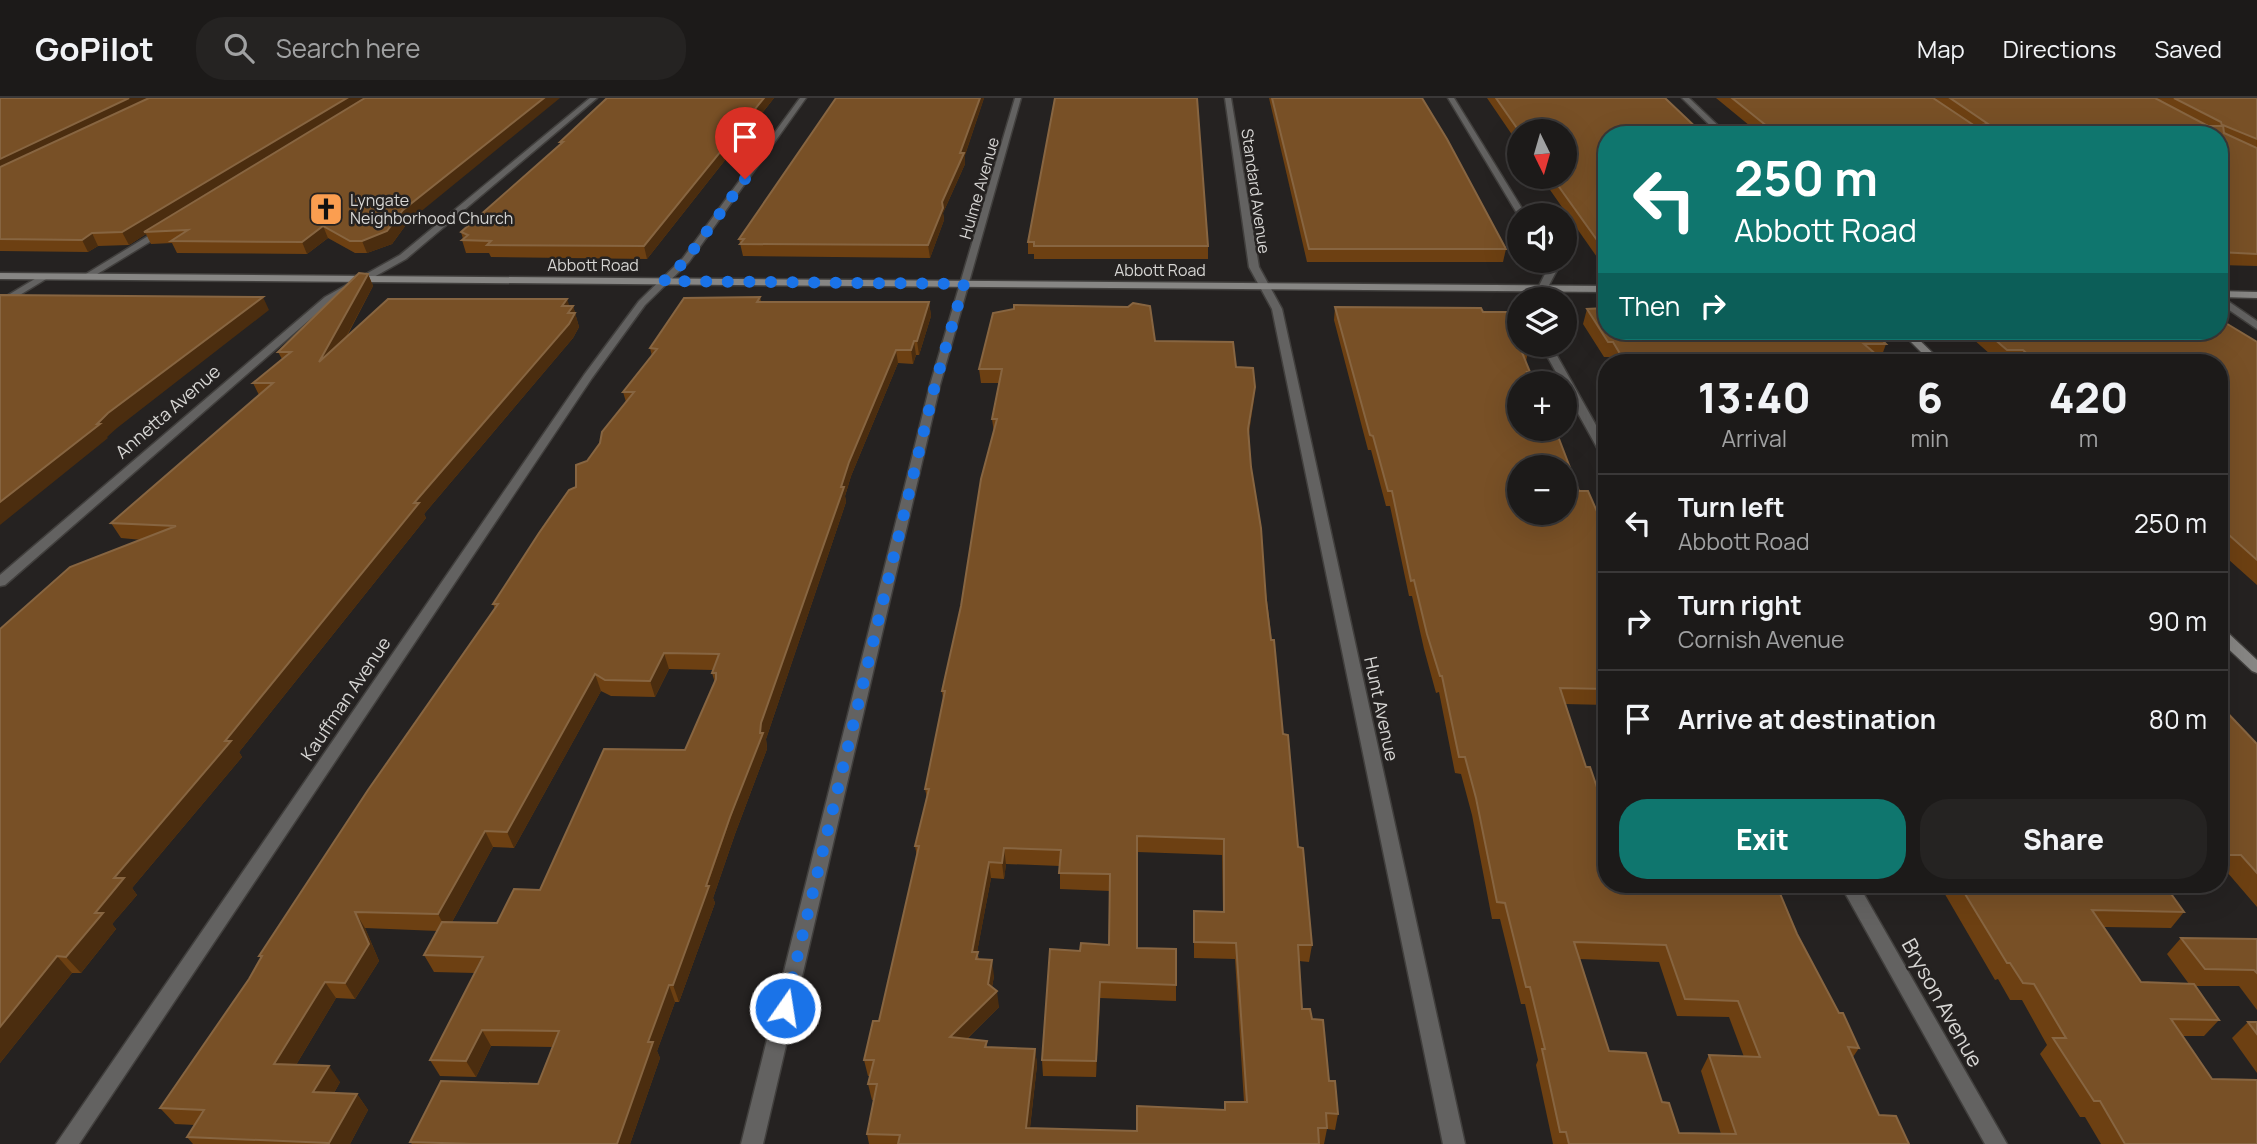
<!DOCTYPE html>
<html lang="en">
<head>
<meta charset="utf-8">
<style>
	:root { --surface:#1c1a19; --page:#252322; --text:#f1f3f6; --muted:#a0a1a2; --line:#3a3838; --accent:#0f766e }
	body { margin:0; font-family:Manrope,sans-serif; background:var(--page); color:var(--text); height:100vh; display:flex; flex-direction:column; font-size:26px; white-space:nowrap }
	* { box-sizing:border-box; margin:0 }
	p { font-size:23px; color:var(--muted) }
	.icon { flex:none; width:38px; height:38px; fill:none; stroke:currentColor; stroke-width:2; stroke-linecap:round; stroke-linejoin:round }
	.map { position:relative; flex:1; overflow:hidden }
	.sheet { position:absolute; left:1598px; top:256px; width:630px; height:539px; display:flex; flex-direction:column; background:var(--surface); border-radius:28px; box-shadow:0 7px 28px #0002,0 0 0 2px var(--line) }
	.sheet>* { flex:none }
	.top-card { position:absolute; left:1598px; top:28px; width:630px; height:214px; border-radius:28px; box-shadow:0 7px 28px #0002,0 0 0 2px var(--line); background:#0f766e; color:#fff; overflow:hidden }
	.needle { width:46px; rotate:175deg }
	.tools { position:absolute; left:1507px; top:21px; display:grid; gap:14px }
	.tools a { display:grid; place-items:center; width:70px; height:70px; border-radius:50%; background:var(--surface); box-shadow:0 7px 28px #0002,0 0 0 2px var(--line); font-size:35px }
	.pin { position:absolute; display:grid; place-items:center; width:60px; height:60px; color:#fff; margin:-72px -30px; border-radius:50% 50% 50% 0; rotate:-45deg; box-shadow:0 0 7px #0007 }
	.pin .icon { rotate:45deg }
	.me { position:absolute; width:77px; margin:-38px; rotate:13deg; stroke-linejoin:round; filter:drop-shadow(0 0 5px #0008) }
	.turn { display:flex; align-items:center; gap:24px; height:147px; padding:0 21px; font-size:32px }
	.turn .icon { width:91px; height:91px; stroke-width:2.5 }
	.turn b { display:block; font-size:49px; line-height:60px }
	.then { display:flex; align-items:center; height:66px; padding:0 21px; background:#0003; gap:14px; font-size:26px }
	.eta { display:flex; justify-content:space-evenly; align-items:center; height:119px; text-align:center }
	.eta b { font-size:42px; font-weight:800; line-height:49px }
	.primary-button { display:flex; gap:14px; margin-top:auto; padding:14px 21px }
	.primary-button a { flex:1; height:80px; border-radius:28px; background:var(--accent); color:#fff; font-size:28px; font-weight:800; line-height:80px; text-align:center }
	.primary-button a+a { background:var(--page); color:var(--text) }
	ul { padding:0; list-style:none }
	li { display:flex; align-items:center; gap:21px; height:98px; padding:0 21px; border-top:2px solid var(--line) }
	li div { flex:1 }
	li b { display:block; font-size:26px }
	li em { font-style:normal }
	header { display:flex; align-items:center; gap:42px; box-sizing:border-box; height:98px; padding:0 35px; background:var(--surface); border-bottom:2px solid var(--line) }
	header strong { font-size:33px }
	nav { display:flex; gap:38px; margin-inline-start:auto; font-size:24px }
	.search { width:490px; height:63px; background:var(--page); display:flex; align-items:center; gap:18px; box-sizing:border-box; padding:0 24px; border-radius:28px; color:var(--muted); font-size:26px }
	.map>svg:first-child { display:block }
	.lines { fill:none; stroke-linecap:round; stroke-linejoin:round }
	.street-casing { stroke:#413f3d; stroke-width:3 }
	.secondary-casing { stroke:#413f3d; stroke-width:3 }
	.street { fill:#636261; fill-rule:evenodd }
	.secondary { fill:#878684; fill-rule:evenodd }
	.wall { fill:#6d4012; fill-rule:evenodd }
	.shaded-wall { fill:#4b2d0f }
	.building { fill:#785026; stroke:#876541; stroke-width:2; fill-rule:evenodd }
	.route { stroke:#1a73e8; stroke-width:12; stroke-dasharray:0 21.6 }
	.labels { text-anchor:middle; stroke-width:5; stroke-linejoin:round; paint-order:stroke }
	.far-street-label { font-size:16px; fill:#d6d5d3; stroke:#252221 }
	.far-poi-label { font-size:16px; fill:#d6d5d3; stroke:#252221; text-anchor:start }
	.street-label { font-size:18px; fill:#d6d5d3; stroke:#252221 }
	.near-street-label { font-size:21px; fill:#d6d5d3; stroke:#252221 }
</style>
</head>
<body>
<header>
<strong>GoPilot</strong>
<div class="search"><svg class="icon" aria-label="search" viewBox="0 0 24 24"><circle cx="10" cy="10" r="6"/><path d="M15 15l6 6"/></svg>Search here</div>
<nav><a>Map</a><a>Directions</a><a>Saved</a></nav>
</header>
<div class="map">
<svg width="2257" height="1046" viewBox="0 0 2257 1046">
	<rect width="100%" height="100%" fill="#252221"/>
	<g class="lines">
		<!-- street casing -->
		<g class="street-casing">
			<g id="street">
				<polygon points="590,0 597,0 406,161 331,203 5,487 0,488 0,477 325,199 400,157"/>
				<polygon points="800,0 806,0 689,164 645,207 592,280 79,1046 56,1046 584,277 639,203 683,160"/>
				<polygon points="1015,0 1021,0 940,287 763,1046 741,1046 930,287"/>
				<polygon points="1225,0 1231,0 1259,169 1282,211 1465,1046 1443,1046 1272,211 1249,169"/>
				<polygon points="1448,0 1454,0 1526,117 1518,117"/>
				<polygon points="1682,0 1689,0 1728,37 1720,37"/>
				<polygon points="163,129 166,130 166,134 89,181 81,179"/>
				<polygon points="1544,163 1553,163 1558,170 1547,191 1537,201 1527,201 1538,190 1548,170"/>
				<polygon points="43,176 51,178 0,209 0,202"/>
				<polygon points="2219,197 2257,223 2257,231 2219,205"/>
				<polygon points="1541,247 1551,247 1606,345 1606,358 1600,355 1564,290 1564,285 1562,285"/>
				<polygon points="1840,786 1858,786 2007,1046 1985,1046"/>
			</g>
		</g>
		<!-- secondary casing -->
		<g class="secondary-casing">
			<g id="secondary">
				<polygon points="0,175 1606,188 1606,194 0,181"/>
				<polygon points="2219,193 2257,194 2257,200 2219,199"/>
				<polygon points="1900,233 1910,233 1942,264 1931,264"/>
				<polygon points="2219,529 2224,531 2257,562 2257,575 2252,573 2219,542"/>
			</g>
		</g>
		<!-- street -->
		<use href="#street" class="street"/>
		<!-- secondary -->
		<use href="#secondary" class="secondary"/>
	</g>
	<!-- wall -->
	<g class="wall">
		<polygon points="0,0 408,124 392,146 367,155 355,155 328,140 307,156 177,155 172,145 151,146 146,136 129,147 98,148 88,154 0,153"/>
		<polygon points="607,0 774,0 647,161 491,159 489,155 466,155 462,142 463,141 461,134 561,46 560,44"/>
		<polygon points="836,0 984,0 965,57 965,66 943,115 944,122 930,160 743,158 739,141"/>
		<polygon points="1269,0 1422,0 1506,151 1503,164 1307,164"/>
		<polygon points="1487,0 1665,0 1606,37 1606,166 1599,162 1541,79 1564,79 1519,33 1519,47"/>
		<polygon points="1716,0 2257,0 2257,168 2219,167 2219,37 1761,37"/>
		<polygon points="1028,144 1208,148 1208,161 1034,161 1034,156 1028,156"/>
		<polygon points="368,176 373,188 346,240 569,208 573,208 579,229 573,240 424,416 426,420 239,654 242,659 132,790 137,797 112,826 116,831 81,875 72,875 0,965 0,531 142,442 121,440 111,425 259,297 253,285 282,261 278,254"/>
		<path d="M760,199L761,204H929L931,218L919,257H916L913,266L898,265L851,378L845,398L846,404L766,641L767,651L735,736L713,800L715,805L679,904H675L657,953L660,960L630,1046H412L410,1044L538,986L553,949L491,948L476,979L440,978L430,962L475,875L434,874L424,857L438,833L365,830L379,863L355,901L336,900L296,967L340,984L334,995L357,996L368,1012L350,1046H193L187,1039L195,1027L175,1026L160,1010L249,881L261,861L259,858L495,511L493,506L576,389L587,363L600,345L626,304L623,294L652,258L650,250ZM669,571L713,572L712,575L715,585L685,652L540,792L497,825L452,824L493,749L514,750L601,593L611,598L655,599Z"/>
		<path d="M1335,209L1483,214L1528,252L1526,264L1530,274L1529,279L1519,285L1579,393L1606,434V607L1565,606L1586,669L1601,701L1797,836L1839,915L1859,950L1853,959L1879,1017L1909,1046H1553L1536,967L1538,962L1525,906H1521L1500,821H1492L1472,717L1461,676L1455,675L1439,594L1436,595L1424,551L1412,498H1409L1390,408H1386L1371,352H1368L1334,222ZM1579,861L1659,864L1677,918L1729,919L1744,959L1709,957L1701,973L1721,1036L1679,1035L1662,1004L1609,953Z"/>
		<polygon points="1587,211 1886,246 1881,260 1885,264 1612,264 1609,259 1604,259 1583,226"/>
		<polygon points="1964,233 2219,233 2257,244 2257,487 2219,453 2219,264 1999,264"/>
		<path d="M1155,243L1236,269L1255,289L1249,336L1251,369L1283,636L1312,847L1309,864L1299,863L1302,911L1312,921L1338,1016L1335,1032L1327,1031L1324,1046H869L867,1036L874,1002H872L868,986L870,978H868L864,962L879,923L917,759L915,748L927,700L925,691L943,601L942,593L961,508L994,335L992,321L1000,285H981L979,271ZM1137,754L1222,757L1223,814L1194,813V860L1235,861L1244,1004H1225L1224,1012L1137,1033L1030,1030L1037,967L1035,951L987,949V943L967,941L999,909L992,889L994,878L979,861L977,854L991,780L1004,781L1006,766L1060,768V791L1110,793L1109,847L1080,853L1042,962L1043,978L1096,979L1100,900L1176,903V887L1137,850Z"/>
		<polygon points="2219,606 2257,646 2257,809 2227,774 2219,774"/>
		<polygon points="1939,786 2164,786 2184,814 2171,830 2104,829 2141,884 2189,886 2167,856 2181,840 2257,841 2257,912 2239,888 2195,888 2219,922 2204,938 2182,938 2257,1046 2101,1046 2085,1019 2080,1019 2040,956 2047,947 2022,902 2010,902 1998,881 1995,882"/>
		<polygon points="2248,924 2257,924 2257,975 2232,940"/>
	</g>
	<!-- shaded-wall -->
	<g class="shaded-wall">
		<polygon points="129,0 155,0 0,75 0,61"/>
		<polygon points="347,0 368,0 144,134 146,136 129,147 122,134"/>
		<polygon points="544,0 560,0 408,124 392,146 367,155 362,143 403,112"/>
		<polygon points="764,0 774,0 647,161 644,148"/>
		<polygon points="980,0 984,0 965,57 965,66 943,115 944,122 930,160 928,147 942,104"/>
		<polygon points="323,128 328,140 307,156 302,144"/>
		<polygon points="92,135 98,148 88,154 82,142"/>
		<polygon points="368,176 373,188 325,278 319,264"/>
		<polygon points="263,199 269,212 117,330 107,339 108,340 0,427 0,404 108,315"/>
		<polygon points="567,201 571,212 573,208 579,229 573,240 424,416 426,420 239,654 242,659 132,790 137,797 112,826 116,831 81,875 66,859 95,815 114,780 414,405"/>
		<polygon points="929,204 931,218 919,257 917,243"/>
		<polygon points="914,243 916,257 913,266 911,252"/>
		<polygon points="896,252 898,265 851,378 845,398 846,404 766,641 767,651 735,736 713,800 715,805 679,904 673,887 760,635 761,625 849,364"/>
		<polygon points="1255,289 1254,303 1247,345 1248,331"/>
		<polygon points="664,555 669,571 655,599 650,583"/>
		<polygon points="595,576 601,593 514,750 507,734"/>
		<polygon points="485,733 493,749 447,833 438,816"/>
		<polygon points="1004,750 1006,766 1004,781 1002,765"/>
		<polygon points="989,764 991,780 974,870 972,854"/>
		<polygon points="355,814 365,830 379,863 355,901 345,885"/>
		<polygon points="57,858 72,875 0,965 0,929"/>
		<polygon points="992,862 994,878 990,900 997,893 999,909 952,955 950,939 988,886"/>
		<polygon points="325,884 336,900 287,982 274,966"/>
		<polygon points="1100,884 1100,900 1096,979 1096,963"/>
		<polygon points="669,887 675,904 657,953 660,960 630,1046 617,1046 648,944"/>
		<polygon points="482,932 491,948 476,979 466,963"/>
		<polygon points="1035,951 1037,967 1028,1046 1026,1030"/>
		<polygon points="329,968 340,984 325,1011 313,994"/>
		<polygon points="357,996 368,1012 350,1046 330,1046 329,1045"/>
	</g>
	<!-- building -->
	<g class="building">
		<polygon points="0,0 129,0 0,61"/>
		<polygon points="149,0 347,0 122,134 92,135 82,142 0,141 0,69"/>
		<polygon points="365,0 544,0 403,112 387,133 362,143 350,143 323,128 302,144 171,143 188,132 144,134"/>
		<polygon points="607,0 764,0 644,148 487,147 491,143 462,142 468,137 461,134 563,44 560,44"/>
		<polygon points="836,0 980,0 960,55 964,55 942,104 943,110 928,147 740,146 744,141 739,141"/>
		<polygon points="1055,0 1197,0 1208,148 1034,148 1034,144 1028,144"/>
		<polygon points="1272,0 1422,0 1447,41 1506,151 1309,151"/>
		<polygon points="1496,0 1665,0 1704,37 1606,37 1606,152 1602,149 1552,79 1564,79 1564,33 1519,33"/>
		<polygon points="1732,0 1933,0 1975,28 1988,26 1950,0 2155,0 2208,28 2222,28 2221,24 2174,0 2257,0 2257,41 2223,27 2224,35 2257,50 2257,156 2219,154 2219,37 1778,37"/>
		<polygon points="359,175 368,176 319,264 388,201 567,201 562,208 573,208 568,215 575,215 569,226 414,405 419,405 225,643 231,643 114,780 124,780 95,815 103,815 66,859 57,858 0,929 0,531 70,469 176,428 111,425 273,285 253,285 291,254 278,254"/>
		<polygon points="0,197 263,199 108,315 97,326 100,326 0,404"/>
		<polygon points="760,199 757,204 929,204 917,243 914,243 911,252 896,252 849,364 841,389 844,389 761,625 760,635 763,635 730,719 706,788 709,788 673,887 669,887 648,944 653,944 617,1046 473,1046 410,1044 441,983 538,986 559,933 482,932 466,963 430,962 483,859 424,857 442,824 497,825 514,791 540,792 604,651 685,652 716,581 716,575 712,575 719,556 664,555 650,583 605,582 595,576 507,734 485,733 438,816 355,814 369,846 345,885 325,884 274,966 329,968 313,994 357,996 329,1045 187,1039 204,1012 160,1010 249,881 262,858 259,858 368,692 498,506 493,506 539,435 569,392 576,389 576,367 587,363 600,345 602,334 634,294 623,294 657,251 650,250 684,200"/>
		<path d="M1133,205L1150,208L1155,243L1233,244L1236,269L1253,270L1255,289L1248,331L1251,369L1261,430L1266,502L1271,542H1274L1283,636L1288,637L1298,749L1303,750L1312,847H1298L1302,911H1310L1312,921L1323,922L1329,983H1335L1338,1016L1326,1015L1327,1030H1318L1319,1046H898L900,1037L867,1036L877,986H868L874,962H864L873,923H879L919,748H915L929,691H925L945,593H942L961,508L981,381L997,321H992L1002,271H979L993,215L1014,211V207L1128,209ZM1137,738L1224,741V814L1194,813V844L1236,845L1247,1004H1225V1012L1137,1008V1033L1026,1030L1035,951L985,949L987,943L950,939L997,893L988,886L992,862L976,861L978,854H972L989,764L1002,765L1004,750L1061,752L1059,775L1110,776L1109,847L1081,845L1080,853L1050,851L1042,962L1096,963L1100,884L1176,887V851L1137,850Z"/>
		<path d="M1335,209L1481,210L1483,214H1507L1519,236V247H1525L1528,252H1521L1530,274H1527L1532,285H1519V331H1554L1556,333L1579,393H1588L1606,434V591L1560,590L1586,669H1590L1601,701L1606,702V786H1776L1797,836L1839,915H1843L1859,950L1848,949L1879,1017L1896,1018L1909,1046H1569L1566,1034H1560L1542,951H1545L1530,889H1526L1505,805L1497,804L1476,700L1465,659H1459L1442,578H1440L1427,536L1414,482L1411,483L1392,393H1388L1373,338L1370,337ZM1519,369H1564V415H1519ZM1574,844L1666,847L1685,901L1738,903L1760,959L1709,957L1736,1036L1679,1035L1669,1005L1662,1004L1646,955L1609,953Z"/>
		<polygon points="1606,210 1606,233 1873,233 1886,246 1864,246 1885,264 1625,264 1613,244 1608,244 1587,211"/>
		<polygon points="2219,221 2257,244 2257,462 2219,428 2219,264 2036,264 2023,252 2007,252 1985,233 2219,233"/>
		<polygon points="2219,606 2257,646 2257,775 2241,757 2219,757"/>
		<polygon points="1959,786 2164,786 2184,814 2092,812 2141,884 2194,886 2219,922 2171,921 2212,981 2257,982 2257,1046 2125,1046 2100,1003 2094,1003 2053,940 2066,940 2034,886 2023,885 2010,865 2007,865"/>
		<polygon points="2181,840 2257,841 2257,875 2254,872 2205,871"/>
		<polygon points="2248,924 2257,924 2257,936"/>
	</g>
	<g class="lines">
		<!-- route -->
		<polyline class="route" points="745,81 686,162 664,183 964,186 935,287 785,910"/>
	</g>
	<!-- icons -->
	<defs>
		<g id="church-square" transform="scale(1.75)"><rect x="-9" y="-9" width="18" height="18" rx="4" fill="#fb9e50" stroke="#252221"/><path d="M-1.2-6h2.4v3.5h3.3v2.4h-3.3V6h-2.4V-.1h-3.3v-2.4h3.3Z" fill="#111"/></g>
	</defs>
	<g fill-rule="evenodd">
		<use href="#church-square" x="326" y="111"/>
	</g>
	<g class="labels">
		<!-- far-street labels -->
		<g class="far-street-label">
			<text transform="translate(979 90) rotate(-74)" y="6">Hulme Avenue</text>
			<text transform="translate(1256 93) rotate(82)" y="6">Standard Avenue</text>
			<text x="593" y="173">Abbott Road</text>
			<text x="1160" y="178">Abbott Road</text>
		</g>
		<!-- far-poi labels -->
		<g class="far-poi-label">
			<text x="350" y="108">Lyngate<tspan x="350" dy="18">Neighborhood Church</tspan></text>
		</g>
		<!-- street labels -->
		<g class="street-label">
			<text transform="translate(168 314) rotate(-41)" y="6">Annetta Avenue</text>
			<text transform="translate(346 601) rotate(-56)" y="6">Kauffman Avenue</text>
			<text transform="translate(1381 611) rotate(78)" y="6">Hunt Avenue</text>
		</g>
		<!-- near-street labels -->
		<g class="near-street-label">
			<text transform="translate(1942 905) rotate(61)" y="7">Bryson Avenue</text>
		</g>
	</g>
</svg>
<div class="tools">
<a><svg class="needle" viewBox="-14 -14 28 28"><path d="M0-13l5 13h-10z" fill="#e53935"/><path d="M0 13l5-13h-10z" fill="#a0a1a2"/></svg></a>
<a><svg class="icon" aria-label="sound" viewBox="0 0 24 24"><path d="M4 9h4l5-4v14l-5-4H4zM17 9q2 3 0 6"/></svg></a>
<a><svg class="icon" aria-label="layers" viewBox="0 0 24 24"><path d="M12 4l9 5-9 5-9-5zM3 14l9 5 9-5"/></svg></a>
<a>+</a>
<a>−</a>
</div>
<div class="pin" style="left:745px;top:81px;background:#d93025"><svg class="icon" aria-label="arrive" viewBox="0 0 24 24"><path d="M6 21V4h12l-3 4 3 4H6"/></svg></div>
<svg class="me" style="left:785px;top:910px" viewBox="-20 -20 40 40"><circle r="17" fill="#1a73e8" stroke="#fff" stroke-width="3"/><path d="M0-11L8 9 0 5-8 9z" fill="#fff"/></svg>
<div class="top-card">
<div class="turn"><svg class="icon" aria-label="left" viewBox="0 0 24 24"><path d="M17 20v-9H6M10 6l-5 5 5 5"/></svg><div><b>250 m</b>Abbott Road</div></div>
<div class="then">Then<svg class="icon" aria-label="right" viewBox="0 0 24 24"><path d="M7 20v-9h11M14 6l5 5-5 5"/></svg></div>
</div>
<section class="sheet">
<div class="eta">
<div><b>13:40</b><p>Arrival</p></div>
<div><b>6</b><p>min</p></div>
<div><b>420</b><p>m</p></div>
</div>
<ul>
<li><svg class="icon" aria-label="left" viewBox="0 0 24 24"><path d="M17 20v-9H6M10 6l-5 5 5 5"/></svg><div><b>Turn left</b><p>Abbott Road</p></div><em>250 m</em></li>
<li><svg class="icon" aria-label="right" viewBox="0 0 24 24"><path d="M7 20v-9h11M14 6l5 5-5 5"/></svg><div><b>Turn right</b><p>Cornish Avenue</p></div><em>90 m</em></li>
<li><svg class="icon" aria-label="arrive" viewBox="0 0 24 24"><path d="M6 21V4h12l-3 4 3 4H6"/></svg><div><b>Arrive at destination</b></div><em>80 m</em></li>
</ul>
<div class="primary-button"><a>Exit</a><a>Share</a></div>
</section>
</div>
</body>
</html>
